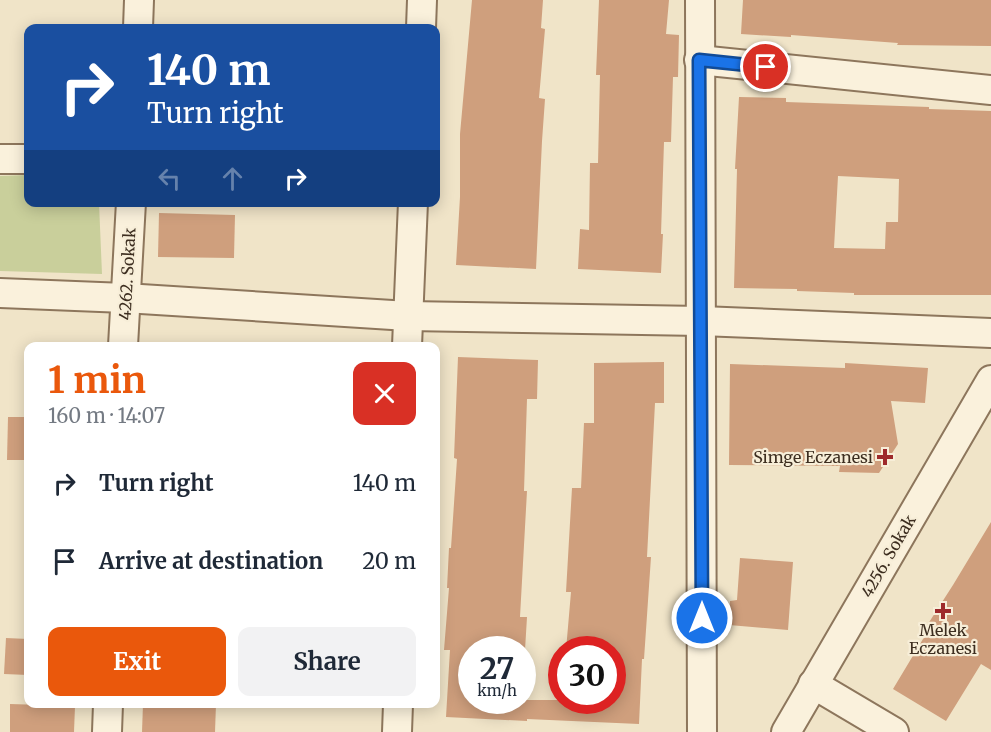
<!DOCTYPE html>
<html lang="en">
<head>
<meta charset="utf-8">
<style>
	:root { --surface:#fff; --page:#f2f2f3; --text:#1f2937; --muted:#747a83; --accent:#ea580c }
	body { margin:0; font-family:Merriweather,serif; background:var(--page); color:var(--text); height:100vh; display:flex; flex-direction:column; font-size:22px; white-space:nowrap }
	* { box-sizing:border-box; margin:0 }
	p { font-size:20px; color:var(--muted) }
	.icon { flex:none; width:33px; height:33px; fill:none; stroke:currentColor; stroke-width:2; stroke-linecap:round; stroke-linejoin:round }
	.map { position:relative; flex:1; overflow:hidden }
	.side { position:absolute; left:24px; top:342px; width:416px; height:366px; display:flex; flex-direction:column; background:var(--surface); border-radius:12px; box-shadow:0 3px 15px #0003 }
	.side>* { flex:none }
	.guide { position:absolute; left:24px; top:24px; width:416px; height:183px; border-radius:12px; box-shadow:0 3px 15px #0003; background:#1a4fa0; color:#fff; overflow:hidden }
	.speed { position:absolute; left:458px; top:636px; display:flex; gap:12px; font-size:30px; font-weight:700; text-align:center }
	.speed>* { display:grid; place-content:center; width:78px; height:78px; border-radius:50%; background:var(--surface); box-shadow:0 3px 15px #0003; line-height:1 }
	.speed small { font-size:15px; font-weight:400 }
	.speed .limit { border:9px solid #d22; background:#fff; color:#111 }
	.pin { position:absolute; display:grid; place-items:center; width:51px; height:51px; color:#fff; margin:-26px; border:3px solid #fff; border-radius:50%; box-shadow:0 2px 6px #0007 }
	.me { position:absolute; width:66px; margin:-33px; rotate:0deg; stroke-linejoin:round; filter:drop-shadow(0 0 4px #0008) }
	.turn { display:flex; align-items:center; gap:21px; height:126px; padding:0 24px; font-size:27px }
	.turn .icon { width:78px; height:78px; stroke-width:2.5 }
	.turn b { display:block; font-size:42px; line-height:51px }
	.lanes { display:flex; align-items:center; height:57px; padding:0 24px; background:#0003; justify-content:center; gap:30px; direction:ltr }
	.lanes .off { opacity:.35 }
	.round { display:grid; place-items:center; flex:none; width:63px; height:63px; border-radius:12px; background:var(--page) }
	.head { display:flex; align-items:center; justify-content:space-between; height:102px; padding:0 24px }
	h1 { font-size:36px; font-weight:700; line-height:45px; color:var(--accent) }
	.cta { display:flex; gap:12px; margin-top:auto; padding:12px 24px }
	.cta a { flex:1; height:69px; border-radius:12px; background:var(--accent); color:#fff; font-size:24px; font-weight:700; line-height:69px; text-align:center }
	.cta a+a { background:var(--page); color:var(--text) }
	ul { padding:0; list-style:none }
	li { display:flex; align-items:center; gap:18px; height:78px; padding:0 24px }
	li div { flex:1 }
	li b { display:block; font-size:22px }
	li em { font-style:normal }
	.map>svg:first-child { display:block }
	.green { fill:#c9cf9b }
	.building { fill:#cf9f7d; fill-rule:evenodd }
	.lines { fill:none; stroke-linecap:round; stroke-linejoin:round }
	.minor-casing { stroke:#8d765c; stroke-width:32 }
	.minor { stroke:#faf1dc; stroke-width:28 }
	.route-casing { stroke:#114b97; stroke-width:15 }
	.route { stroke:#1a73e8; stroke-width:10 }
	.poi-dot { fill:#9e2a2b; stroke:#f7eed8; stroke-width:2 }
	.labels { text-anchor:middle; stroke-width:4.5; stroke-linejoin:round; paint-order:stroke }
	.street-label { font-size:16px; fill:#3d2e20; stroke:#f7eed8 }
	.poi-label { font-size:16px; fill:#3d2e20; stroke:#f7eed8; text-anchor:end }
</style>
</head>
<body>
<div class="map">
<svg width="991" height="732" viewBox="0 0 991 732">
	<rect width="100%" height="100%" fill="#f0e4c8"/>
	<!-- green -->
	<polygon class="green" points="28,175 28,202 99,203 102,274 0,271 0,176"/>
	<!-- building -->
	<g class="building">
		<polygon points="472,0 543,0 541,28 545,29 539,98 545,99 542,141 536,269 456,265 460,197 460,134"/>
		<polygon points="599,0 669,0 666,34 679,35 678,77 673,77 671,142 664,142 661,234 663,234 661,273 578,269 580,229 589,230 590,163 598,163 600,75 596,75"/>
		<polygon points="743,0 991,0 991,46 897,45 898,43 791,35 791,37 741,34"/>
		<path d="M739,97L786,98V102L929,107V109L991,111V295H854V293L797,291V289L734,288L737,169H735ZM838,176L899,179L898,222H886L885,249L834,248Z"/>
		<polygon points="159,213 235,215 234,258 158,257"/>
		<polygon points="458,357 538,360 537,399 527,399 524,491 527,491 520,617 527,617 525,650 471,650 471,700 612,700 612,650 566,650 571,592 566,592 572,488 581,488 584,423 594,423 594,363 664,362 664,403 655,403 647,557 651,557 644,659 642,659 639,724 527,719 527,721 446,717 450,650 444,650 449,588 447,588 449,548 451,548 457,459 454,458"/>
		<polygon points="845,363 928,368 925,403 891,401 898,444 879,473 839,472 840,466 729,465 730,364 845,368"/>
		<polygon points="8,417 28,417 28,460 7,460"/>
		<polygon points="991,522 991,670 981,664 946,721 893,689 929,629 926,627 953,585"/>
		<polygon points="740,558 793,562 788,630 729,625 730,601 737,600"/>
		<polygon points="6,638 28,639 28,675 4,674"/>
		<polygon points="10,704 75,706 74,732 10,732"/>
		<polygon points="143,704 216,704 215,732 142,732"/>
	</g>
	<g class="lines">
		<!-- minor casing -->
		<g class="minor-casing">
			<g id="minor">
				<polyline points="700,0 702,732"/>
				<polyline points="138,28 139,0"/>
				<polyline points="421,28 422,0"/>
				<polyline points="699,60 991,90"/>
				<polyline points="0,159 28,159"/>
				<polyline points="0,293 125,298 408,316 701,321 991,333"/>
				<polyline points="123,346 131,202"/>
				<polyline points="407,346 413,202"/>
				<polyline points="813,684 894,732"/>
				<polyline points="107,732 108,704"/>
				<polyline points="397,732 398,704"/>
				<polyline points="786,732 991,380"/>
			</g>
		</g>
		<!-- minor -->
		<use href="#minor" class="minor"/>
	</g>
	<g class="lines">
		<!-- route casing -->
		<g class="route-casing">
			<polyline id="route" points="702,618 699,60 766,67"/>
		</g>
		<!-- route -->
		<use href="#route" class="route"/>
	</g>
	<!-- markers -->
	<g class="poi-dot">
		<path d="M882 448h6v6h6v6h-6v6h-6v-6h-6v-6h6z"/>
		<path d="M940 602h6v6h6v6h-6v6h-6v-6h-6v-6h6z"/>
	</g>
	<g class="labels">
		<!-- street labels -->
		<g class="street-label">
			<text transform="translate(127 274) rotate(-87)" y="6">4262. Sokak</text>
			<text transform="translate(888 556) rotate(-60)" y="6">4256. Sokak</text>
		</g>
		<!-- poi labels -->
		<g class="poi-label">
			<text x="873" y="463">Simge Eczanesi</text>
			<text x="943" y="636" text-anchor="middle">Melek<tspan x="943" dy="18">Eczanesi</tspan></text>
		</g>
	</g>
</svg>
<div class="speed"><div>27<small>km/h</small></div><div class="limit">30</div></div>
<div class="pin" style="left:766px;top:67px;background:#d93025"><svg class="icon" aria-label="arrive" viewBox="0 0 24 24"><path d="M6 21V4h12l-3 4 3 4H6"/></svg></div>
<svg class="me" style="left:702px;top:618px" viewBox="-20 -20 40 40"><circle r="17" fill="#1a73e8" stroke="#fff" stroke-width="3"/><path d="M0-11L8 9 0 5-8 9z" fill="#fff"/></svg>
<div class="guide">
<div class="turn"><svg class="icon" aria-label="right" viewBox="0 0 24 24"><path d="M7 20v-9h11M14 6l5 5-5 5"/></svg><div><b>140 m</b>Turn right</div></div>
<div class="lanes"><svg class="icon off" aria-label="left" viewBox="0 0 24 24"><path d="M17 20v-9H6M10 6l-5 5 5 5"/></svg><svg class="icon off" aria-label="ahead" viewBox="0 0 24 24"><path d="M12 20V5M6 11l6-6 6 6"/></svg><svg class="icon" aria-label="right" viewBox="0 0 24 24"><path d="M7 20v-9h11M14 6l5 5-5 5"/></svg></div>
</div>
<section class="side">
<div class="head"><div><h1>1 min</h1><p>160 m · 14:07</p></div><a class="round" style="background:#d93025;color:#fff"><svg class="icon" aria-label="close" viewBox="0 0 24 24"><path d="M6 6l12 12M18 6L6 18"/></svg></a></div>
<ul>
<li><svg class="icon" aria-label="right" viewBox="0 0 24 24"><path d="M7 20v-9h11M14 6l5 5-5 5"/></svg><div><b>Turn right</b></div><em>140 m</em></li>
<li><svg class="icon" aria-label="arrive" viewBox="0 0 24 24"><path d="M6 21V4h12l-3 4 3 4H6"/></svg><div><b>Arrive at destination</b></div><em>20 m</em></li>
</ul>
<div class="cta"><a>Exit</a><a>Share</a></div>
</section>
</div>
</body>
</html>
